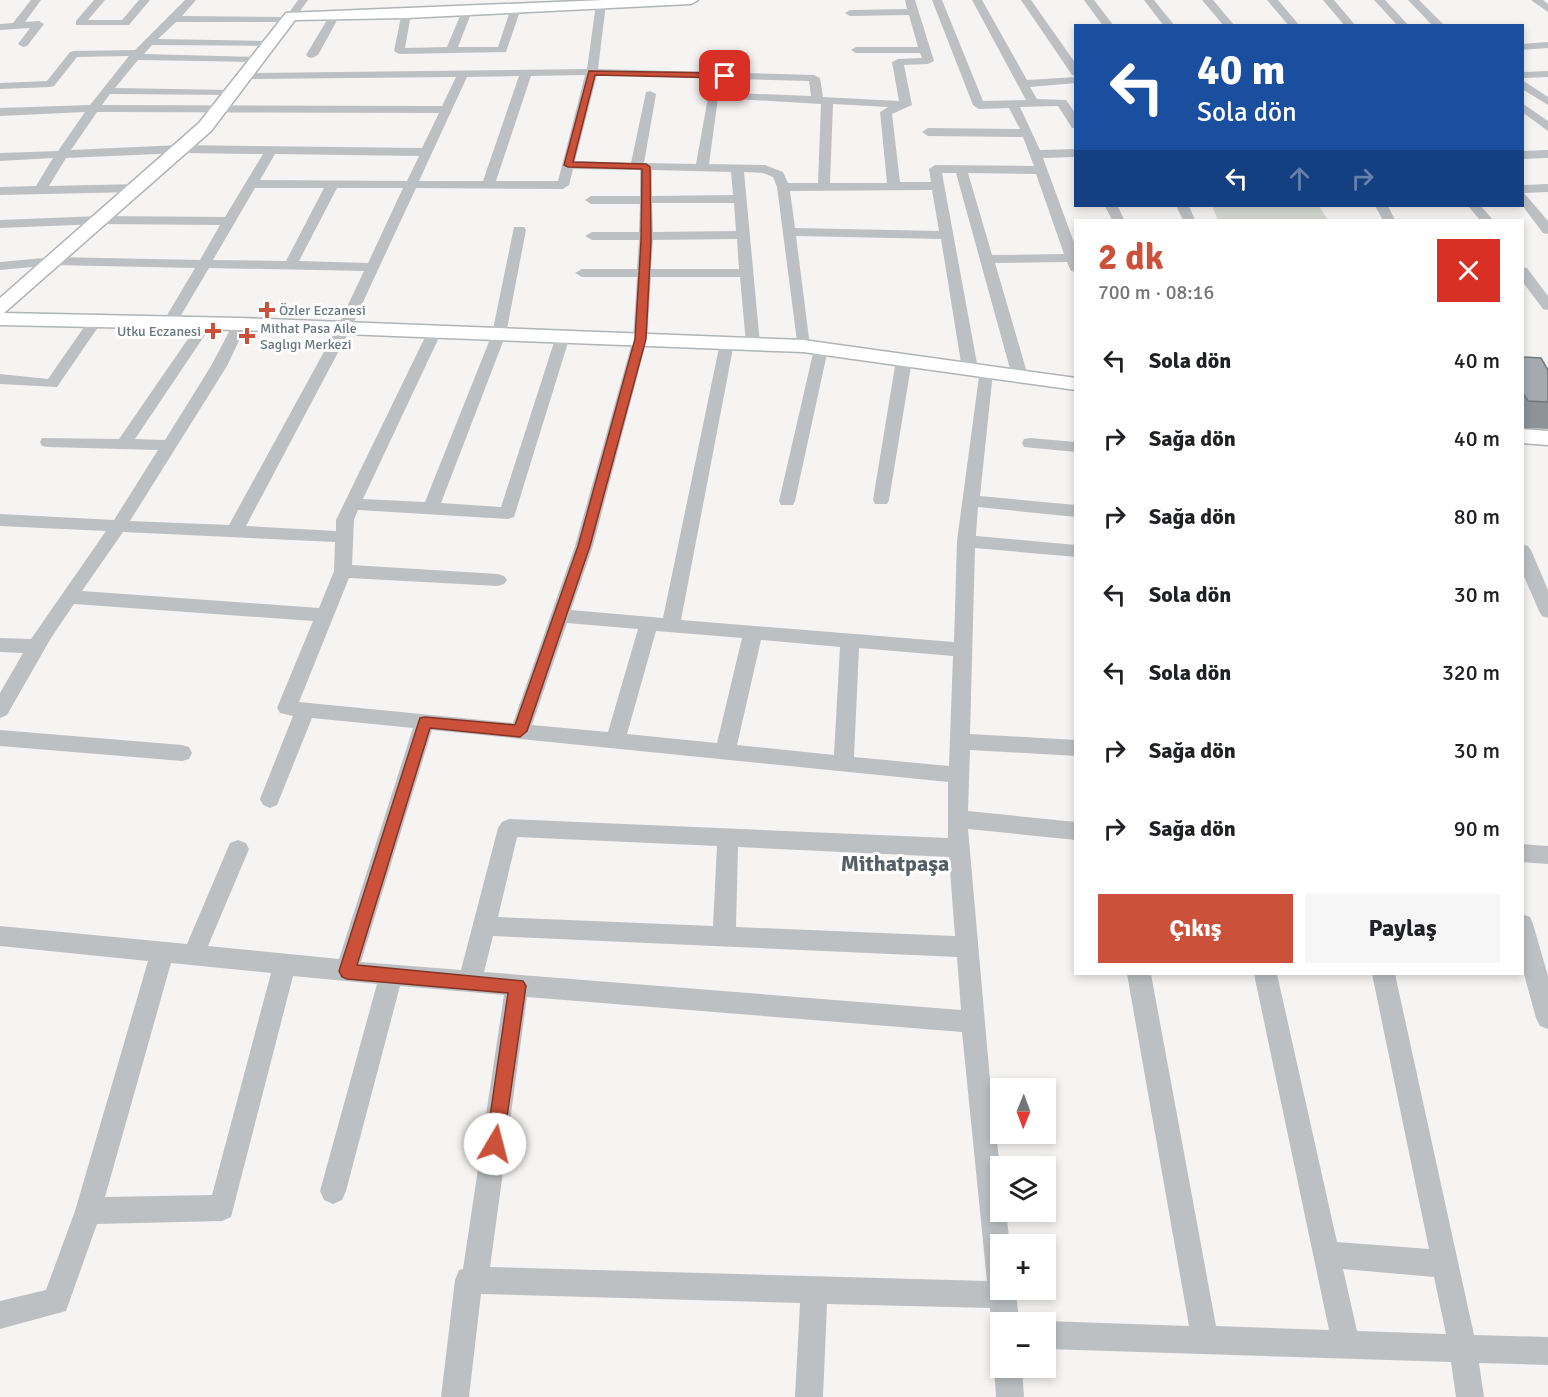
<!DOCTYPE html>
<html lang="tr">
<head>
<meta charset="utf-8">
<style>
	:root { --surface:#fff; --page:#f6f6f6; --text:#202124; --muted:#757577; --accent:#cc513a }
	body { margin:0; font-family:Signika,sans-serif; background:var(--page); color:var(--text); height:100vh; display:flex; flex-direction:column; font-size:22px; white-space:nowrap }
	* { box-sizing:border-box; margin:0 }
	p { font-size:20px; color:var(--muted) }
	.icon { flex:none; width:33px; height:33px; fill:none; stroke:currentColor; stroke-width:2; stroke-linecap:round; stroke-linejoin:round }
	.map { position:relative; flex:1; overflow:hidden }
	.drawer { position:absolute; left:1074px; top:219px; width:450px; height:756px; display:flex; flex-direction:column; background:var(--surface); border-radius:0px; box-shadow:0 3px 9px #0003 }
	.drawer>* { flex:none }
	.banner { position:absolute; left:1074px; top:24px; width:450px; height:183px; border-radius:0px; box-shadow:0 3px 9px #0003; background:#1a4fa0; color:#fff; overflow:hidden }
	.needle { width:39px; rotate:181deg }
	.tools { position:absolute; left:990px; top:1078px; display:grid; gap:12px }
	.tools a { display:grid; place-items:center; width:66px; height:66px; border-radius:0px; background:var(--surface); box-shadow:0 3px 9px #0003; font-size:30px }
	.pin { position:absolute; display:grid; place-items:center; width:51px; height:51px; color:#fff; margin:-26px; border-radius:12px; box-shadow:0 3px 9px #0006 }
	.me { position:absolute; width:66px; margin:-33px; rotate:8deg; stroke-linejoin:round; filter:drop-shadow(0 0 4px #0008) }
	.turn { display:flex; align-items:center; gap:21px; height:126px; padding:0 24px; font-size:27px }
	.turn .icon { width:78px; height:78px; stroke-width:2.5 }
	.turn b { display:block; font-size:42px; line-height:51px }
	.lanes { display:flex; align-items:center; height:57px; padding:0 24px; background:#0003; justify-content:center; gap:30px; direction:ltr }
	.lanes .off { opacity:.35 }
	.round { display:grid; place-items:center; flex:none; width:63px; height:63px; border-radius:0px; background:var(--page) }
	.overview { display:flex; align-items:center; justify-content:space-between; height:102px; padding:0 24px }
	h1 { font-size:36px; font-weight:700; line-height:45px; color:var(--accent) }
	.button { display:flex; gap:12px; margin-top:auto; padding:12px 24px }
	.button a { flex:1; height:69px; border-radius:0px; background:var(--accent); color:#fff; font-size:24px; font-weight:700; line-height:69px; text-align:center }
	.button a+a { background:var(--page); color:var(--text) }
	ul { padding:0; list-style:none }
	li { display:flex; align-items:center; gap:18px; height:78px; padding:0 24px }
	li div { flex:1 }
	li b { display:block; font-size:22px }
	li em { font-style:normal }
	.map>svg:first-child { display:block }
	.green { fill:#d5d9d1 }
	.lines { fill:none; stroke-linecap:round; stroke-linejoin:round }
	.secondary-casing { stroke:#afb4b7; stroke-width:3 }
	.street { fill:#bcc0c3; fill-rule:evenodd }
	.secondary { fill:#fff; fill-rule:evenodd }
	.wall { fill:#8d9397 }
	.building { fill:#a4abb0; stroke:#73787b; stroke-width:1.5 }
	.route { fill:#cc513a; stroke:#853526; stroke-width:1.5 }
	.poi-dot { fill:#cc513a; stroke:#fff; stroke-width:2 }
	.labels { text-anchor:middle; stroke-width:6; stroke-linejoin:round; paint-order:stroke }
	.far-poi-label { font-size:14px; fill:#68767f; stroke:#fff; text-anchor:start }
	.district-label { font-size:22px; font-weight:bold; fill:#545f65; stroke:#fff }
</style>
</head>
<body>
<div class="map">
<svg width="1548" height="1397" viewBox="0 0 1548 1397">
	<rect width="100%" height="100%" fill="#f5f4f2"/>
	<!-- green -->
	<polygon class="green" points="1212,206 1319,206 1328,220 1218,220"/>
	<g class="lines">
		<!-- secondary casing -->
		<g class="secondary-casing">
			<g id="secondary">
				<polygon points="604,0 698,0 691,4 406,18 295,20 211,131 4,313 240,318 803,340 1076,378 1076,390 803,352 240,330 0,325 0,298 199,123 286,13"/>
				<polygon points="1522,429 1548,431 1548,445 1522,443"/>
			</g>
		</g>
		<!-- street -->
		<g class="street">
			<polygon points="31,0 41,0 25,22 39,21 44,24 27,46 23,47 18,44 30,28 0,30 0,24 13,23"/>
			<polygon points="94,0 105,0 88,20 122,20 139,0 150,0 129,25 76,25 76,21"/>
			<path d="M185,0H196L182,16L286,17L298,0H308L292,22H176L158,39L269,41L273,42V46L152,45L144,54L257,57L263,60L261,62L138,60L115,88L231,90L237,93L235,95L110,94L102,105L442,106L456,77L244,79L238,76L244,73L587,69L596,4L601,1L606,4L598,69L814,75L820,78L823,97L899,101L892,62L898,59L922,58L920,53H856L851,50L856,47H918L909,15L850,16L845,13L850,10L907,9L905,0H915L934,61L928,64L904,65L912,105L892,114L900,182H931L929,169L935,165L1034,166L1023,137L928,136L922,132L928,128L1020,129L1009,108L979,109L973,105L932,0H942L983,101L1026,100L972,0H982L1027,80L1076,77V83L1030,87L1037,99L1066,100L1076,114V128H1072L1058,106L1020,107L1040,150L1076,149V157L1043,158L1076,248V272L1071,271L1067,262L995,263L1028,376L1025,379H1015L1012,376L956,173H942L978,369L970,374L962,369L941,239L796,236L810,346L808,349H798L777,187L773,177L763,173L744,172L760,344L753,348L746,344L740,277H651L647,339L593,546L571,610L663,618L720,343L727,339L734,343L681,620L954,642L957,541L980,369H990L993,372L980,496L1076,505V517L978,507L976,534V536L1076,545V557L975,548L970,734L1076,740V756L970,750L968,811L1076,822V840L968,829L991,1091L1000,1168V1212H1006L1010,1245H1000V1290H1016L1019,1323H1000V1335L995,1333L991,1323L990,1308L827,1304L823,1397H795L800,1303L481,1294L469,1397H441L455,1280L459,1270L463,1269L504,995L400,986L346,1191L342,1200L333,1204L324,1200L320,1191L377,984L293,976L231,1217L222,1221L97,1224L66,1311L0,1329V1301L46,1290L75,1211L148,961L0,946V926L187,944L230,843L238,840L246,843L249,849L208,946L339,959L413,728L312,718L277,805L270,808L263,805L260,799L293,716L280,713L277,708L313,621L74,604L51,638L7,715L0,718V693L23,653L0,652V638L31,639L106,531L0,526V514L114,520L158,450L48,447L42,446L40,442L42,438L119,439L201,320H211L213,323L135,439L165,440L211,366L233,324L235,321H245L247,324L227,366L130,521L229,525L337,328L364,271L209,268L177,322L170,326L163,322L195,268L54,265L0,270V262L54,257L200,260L220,225L100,224L0,228V220L100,216L225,217L263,154L180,153L66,158L49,186L136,184L142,188L136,192L0,195V187L36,186L53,158L0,161V153L58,151L85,112L0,116V108L90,105L129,56L77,57L54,86L50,87L0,89V83L47,81L70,52L74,51L135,50ZM585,75L558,181H496L531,76ZM597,75L809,81L811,96L709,92L696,164L644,163L656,94L650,91L646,92L631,163L575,161ZM519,76L483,181H419L467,77ZM718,98L821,104L818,183H788L783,172L765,165L709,164ZM833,104L888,107L880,112L887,183H830ZM97,112L439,113L422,148L180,145L71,150ZM275,154L419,156L407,181L260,180ZM573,169L640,170V196H591L585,200L591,204H640L639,232H592L585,236L592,240H639L637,269H582L575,273L582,277H637L633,339L575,546L513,723L299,702L349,578L498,586L504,584L507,580L504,576L498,574L352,565L354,520L358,510L508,519L514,517L570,336L563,332L556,336L501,507L441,503L506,334L526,230L524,227H514L492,334L425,502L363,499L442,331L435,327L428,331L336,520V531L246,526L351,328L416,188L563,189L569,185ZM652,170L731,172L733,195L652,196ZM968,173L1036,174L1064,254L992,255ZM255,188H324L286,261L213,260ZM337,188H403L368,263L299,261ZM932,190L939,231L795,228L790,191ZM652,203H734L736,231L653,232ZM737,239L739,269H651L653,240ZM123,532L335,542L334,571L319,608L82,591ZM567,623L638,629L608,732L532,725ZM656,631L742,638L717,743L627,734ZM761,640L840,647L834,755L737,745ZM859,648L953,656L949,766L854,757ZM432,730L948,782V838L509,819L502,822L498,828L461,970L361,962ZM517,837L717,846L713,926L498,917ZM738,847L949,857L955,936L736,927ZM493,936L957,957L961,1010L484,972ZM171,963L271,973L212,1195L105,1197ZM527,997L962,1032L987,1281L490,1267Z"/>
			<polygon points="1021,0 1031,0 1076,64 1076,76 1072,75"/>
			<polygon points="1084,0 1094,0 1114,26 1103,26"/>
			<polygon points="1144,0 1154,0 1175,26 1164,26"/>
			<polygon points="1202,0 1213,0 1235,26 1224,26"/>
			<polygon points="1267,0 1278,0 1300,26 1289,26"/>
			<polygon points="1323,0 1334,0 1356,26 1345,26"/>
			<polygon points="1374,0 1385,0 1409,26 1398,26"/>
			<polygon points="1408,0 1419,0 1445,26 1433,26"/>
			<polygon points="1531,0 1543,0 1548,4 1548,12"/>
			<polygon points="516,5 521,8 506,52 399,54 394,51 402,12 411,14 405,48 447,47 462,11 467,8 472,11 458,47 498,47 511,8"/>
			<polygon points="335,12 340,15 318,55 312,58 308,57 306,55 330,15"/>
			<polygon points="1548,42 1548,48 1522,50 1522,44"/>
			<polygon points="1548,71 1548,77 1522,78 1522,72"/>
			<polygon points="1522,80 1548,97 1548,105 1522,89"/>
			<polygon points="1522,103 1548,121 1548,131 1522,112"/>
			<polygon points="1548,150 1548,158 1522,159 1522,151"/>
			<polygon points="1548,184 1548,192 1524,193 1548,221 1548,234 1543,233 1522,205 1522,185"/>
			<polygon points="1105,206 1118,206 1124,220 1112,220"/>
			<polygon points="1176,206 1189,206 1195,220 1183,220"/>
			<polygon points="1375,206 1388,206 1395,220 1383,220"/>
			<polygon points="1468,206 1481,206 1493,220 1480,220"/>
			<polygon points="1522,267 1527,268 1548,296 1548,310 1543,309 1522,281"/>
			<polygon points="96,316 103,320 57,387 0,384 0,374 48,379 91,317"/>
			<polygon points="821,345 828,349 795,501 793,505 781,505 779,501 814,349"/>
			<polygon points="904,355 912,360 889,500 887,504 875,504 873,500 896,360"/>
			<polygon points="1030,438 1076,442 1076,452 1024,447 1022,443 1024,439"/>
			<polygon points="1522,544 1528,546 1531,550 1548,590 1548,618 1542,616 1539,611 1522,572"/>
			<polygon points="0,730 182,745 189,747 192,753 189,759 182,761 0,746"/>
			<polygon points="1522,844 1548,846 1548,864 1522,862"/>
			<polygon points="1522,914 1530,917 1533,924 1548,976 1548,1029 1540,1026 1536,1018 1522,967"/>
			<path d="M1127,974H1151L1216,1326L1329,1330L1254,974H1277L1337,1242L1429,1249L1372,974H1395L1474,1335L1548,1337V1365L1479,1363L1484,1397H1456L1451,1362L1046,1349V1323H1041L1046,1321L1189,1326ZM1343,1269L1434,1277L1446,1334L1357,1331Z"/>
			<polygon points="1000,1357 1000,1368 1022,1368 1024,1397 996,1397 994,1368"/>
		</g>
		<!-- secondary -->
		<use href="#secondary" class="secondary"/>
	</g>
	<!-- wall -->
	<polygon class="wall" points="1522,357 1548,370 1548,429 1522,428"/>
	<!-- building -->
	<polygon class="building" points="1522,357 1541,358 1548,370 1548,402 1528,401 1522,391"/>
	<!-- route -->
	<polygon class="route" points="589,71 725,73 729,76 725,78 595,75 573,162 646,164 650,167 651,241 646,339 590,546 527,731 520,737 430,728 357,965 523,981 526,986 503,1144 501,1151 495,1153 488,1151 486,1144 508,993 347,979 342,977 339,971 420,718 425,717 515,725 578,546 635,339 641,241 642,169 568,167 564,165"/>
	<!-- markers -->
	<g class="poi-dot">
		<path d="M264 301h6v6h6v6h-6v6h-6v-6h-6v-6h6z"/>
		<path d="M210 322h6v6h6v6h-6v6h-6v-6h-6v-6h6z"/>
		<path d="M244 327h6v6h6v6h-6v6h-6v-6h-6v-6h6z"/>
	</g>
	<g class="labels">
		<!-- far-poi labels -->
		<g class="far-poi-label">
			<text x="279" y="315">Özler Eczanesi</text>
			<text x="260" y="333">Mithat Pasa Aile<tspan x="260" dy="16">Saglıgı Merkezi</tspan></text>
			<text x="201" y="336" text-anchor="end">Utku Eczanesi</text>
		</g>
		<!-- district labels -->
		<g class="district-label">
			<text x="895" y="871">Mithatpaşa</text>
		</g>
	</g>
</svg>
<div class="tools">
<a><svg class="needle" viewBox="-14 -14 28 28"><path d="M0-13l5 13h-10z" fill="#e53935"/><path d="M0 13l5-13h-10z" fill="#757577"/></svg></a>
<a><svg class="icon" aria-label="layers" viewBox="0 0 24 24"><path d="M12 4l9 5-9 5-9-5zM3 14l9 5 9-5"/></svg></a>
<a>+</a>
<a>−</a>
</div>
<div class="pin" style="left:725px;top:76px;background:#d93025"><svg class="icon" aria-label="arrive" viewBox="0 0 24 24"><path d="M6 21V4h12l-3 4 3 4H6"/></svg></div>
<svg class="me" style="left:495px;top:1144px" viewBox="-20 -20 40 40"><circle r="19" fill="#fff"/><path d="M0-13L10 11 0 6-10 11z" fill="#cc513a"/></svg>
<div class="banner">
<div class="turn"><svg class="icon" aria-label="left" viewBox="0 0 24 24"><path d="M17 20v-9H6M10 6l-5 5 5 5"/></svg><div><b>40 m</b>Sola dön</div></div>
<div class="lanes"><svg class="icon" aria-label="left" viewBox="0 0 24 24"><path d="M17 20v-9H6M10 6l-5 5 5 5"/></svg><svg class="icon off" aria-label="ahead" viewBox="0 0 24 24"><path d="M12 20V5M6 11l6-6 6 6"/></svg><svg class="icon off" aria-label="right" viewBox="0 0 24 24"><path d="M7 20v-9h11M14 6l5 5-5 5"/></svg></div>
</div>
<section class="drawer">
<div class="overview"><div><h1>2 dk</h1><p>700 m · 08:16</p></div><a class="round" style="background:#d93025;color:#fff"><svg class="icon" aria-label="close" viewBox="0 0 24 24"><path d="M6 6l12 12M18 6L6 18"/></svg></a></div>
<ul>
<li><svg class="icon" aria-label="left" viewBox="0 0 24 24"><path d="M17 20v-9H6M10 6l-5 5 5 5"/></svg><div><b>Sola dön</b></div><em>40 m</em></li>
<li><svg class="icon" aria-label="right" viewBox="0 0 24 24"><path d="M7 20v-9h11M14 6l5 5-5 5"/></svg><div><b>Sağa dön</b></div><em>40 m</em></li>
<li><svg class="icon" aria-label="right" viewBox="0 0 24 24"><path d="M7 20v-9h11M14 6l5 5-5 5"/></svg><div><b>Sağa dön</b></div><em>80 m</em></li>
<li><svg class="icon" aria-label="left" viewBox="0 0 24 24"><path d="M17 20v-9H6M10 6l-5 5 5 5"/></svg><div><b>Sola dön</b></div><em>30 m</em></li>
<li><svg class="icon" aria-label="left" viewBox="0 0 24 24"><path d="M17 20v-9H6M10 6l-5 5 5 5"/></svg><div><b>Sola dön</b></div><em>320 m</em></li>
<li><svg class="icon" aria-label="right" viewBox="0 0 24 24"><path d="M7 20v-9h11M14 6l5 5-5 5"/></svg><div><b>Sağa dön</b></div><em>30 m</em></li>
<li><svg class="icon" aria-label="right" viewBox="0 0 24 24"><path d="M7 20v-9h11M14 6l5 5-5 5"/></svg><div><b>Sağa dön</b></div><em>90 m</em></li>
</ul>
<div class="button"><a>Çıkış</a><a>Paylaş</a></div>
</section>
</div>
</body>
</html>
